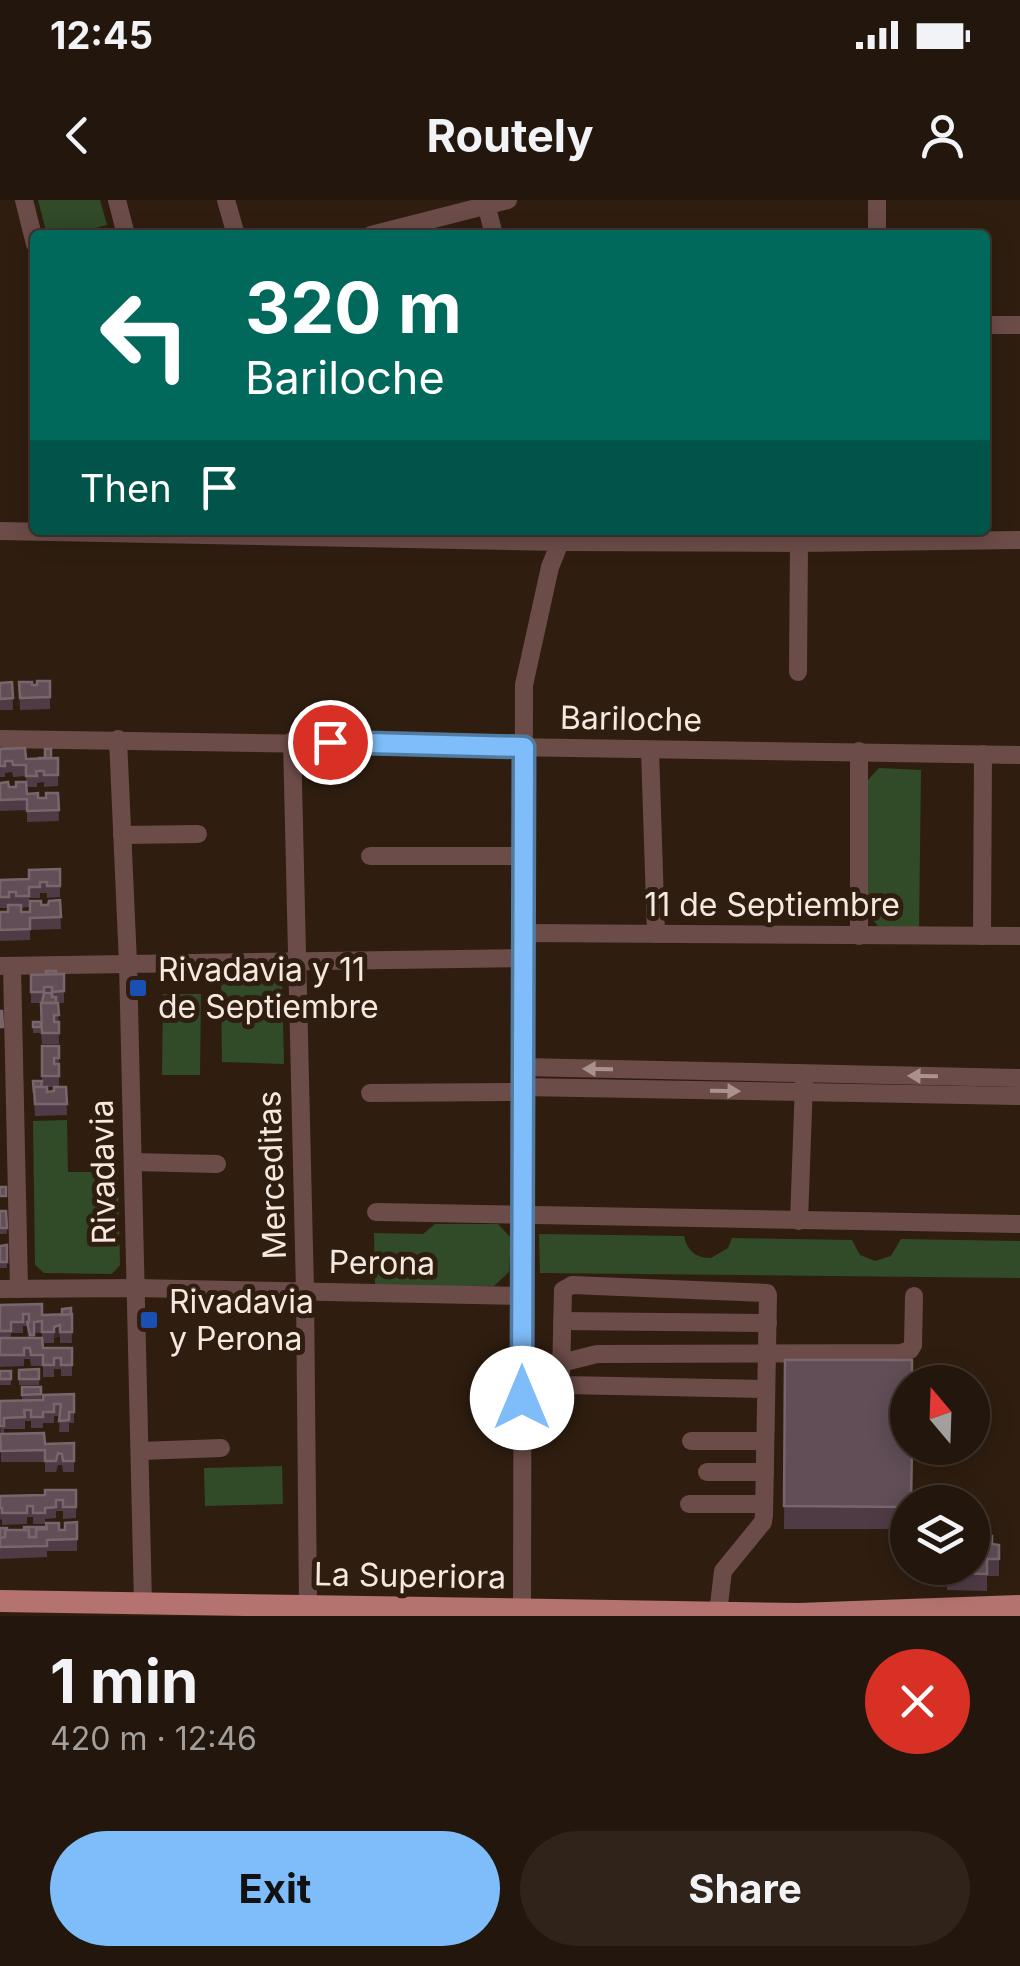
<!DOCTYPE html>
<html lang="en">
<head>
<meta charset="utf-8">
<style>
	:root { --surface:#23160c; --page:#2f231a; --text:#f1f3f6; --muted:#a39f9d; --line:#40352d; --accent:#7ebdf9 }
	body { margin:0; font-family:Inter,sans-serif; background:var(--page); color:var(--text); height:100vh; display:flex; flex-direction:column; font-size:38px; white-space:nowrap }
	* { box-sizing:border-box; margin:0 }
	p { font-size:32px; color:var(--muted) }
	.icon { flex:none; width:55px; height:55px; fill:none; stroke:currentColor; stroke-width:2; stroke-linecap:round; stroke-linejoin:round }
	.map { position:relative; height:1416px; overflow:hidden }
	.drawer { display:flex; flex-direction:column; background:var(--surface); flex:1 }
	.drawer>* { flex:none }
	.hud { position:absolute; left:30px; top:30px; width:960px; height:305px; border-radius:10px; box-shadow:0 5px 25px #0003,0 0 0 2px var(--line); background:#00695c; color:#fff; overflow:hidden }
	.needle { width:65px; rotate:341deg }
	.fabs { position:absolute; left:890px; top:1165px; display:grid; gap:20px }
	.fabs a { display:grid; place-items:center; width:100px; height:100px; border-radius:50%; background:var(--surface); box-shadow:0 5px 25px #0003,0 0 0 2px var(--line); font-size:50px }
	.pin { position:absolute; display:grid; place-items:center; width:85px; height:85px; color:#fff; margin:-42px; border:5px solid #fff; border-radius:50%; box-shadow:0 2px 10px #0007 }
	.me { position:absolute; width:110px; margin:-55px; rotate:0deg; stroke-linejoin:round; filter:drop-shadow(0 0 8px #0008) }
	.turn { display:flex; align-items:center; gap:35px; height:210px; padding:0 50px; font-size:45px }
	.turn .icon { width:130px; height:130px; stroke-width:2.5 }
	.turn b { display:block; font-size:70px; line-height:85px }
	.then { display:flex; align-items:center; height:95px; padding:0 50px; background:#0003; gap:20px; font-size:38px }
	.round { display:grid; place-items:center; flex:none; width:105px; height:105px; border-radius:52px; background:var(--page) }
	.headline { display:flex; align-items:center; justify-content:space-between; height:170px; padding:0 50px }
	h1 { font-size:60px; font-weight:700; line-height:75px }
	.button { display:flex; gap:20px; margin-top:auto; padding:20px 50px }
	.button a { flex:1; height:115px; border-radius:60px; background:var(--accent); color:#111; font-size:40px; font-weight:700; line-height:115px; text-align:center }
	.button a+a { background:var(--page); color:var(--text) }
	.status { display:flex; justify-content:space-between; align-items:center; height:70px; padding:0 50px; background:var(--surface); direction:ltr }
	.status svg { height:28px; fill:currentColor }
	header { display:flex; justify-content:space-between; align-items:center; height:130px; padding:0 50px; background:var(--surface); font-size:45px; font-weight:700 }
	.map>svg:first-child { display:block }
	.green { fill:#314a28 }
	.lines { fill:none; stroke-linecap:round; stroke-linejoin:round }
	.minor { stroke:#6c4c49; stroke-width:18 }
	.major { stroke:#b5736f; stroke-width:22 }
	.wall { fill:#4f3b46; fill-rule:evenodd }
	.shaded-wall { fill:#3b282a }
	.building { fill:#614e57; stroke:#78666c; stroke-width:2.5 }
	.oneway { fill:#aa928c }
	.route-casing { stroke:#527ba2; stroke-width:25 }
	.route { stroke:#7ebdf9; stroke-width:18 }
	.transit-dot { fill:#1a4fb4; stroke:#2f1e10; stroke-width:4 }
	.labels { text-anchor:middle; stroke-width:10; stroke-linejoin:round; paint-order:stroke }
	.street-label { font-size:32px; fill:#f5e8df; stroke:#2f1e10 }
	.poi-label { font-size:32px; fill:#f5e8df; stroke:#2f1e10; text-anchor:start }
</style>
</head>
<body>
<div class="status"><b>12:45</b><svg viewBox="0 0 49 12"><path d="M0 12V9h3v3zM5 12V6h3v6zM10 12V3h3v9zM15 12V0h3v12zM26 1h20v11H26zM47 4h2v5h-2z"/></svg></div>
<header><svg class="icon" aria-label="back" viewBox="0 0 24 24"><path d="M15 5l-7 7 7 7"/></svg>Routely<svg class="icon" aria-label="person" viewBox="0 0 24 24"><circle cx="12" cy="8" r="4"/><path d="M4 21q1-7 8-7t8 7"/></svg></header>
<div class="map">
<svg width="1020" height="1416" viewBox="0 0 1020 1416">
	<rect width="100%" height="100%" fill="#2f1e10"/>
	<!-- green -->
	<g class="green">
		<polygon points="38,0 100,0 107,25 68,35 47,35"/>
		<polygon points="879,568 921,570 919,729 878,726 868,714 868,580"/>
		<polygon points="221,777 282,779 284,864 222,862"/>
		<polygon points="163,794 201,794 200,875 162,875"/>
		<polygon points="67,920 68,972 118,972 120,1065 112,1074 44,1073 35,1065 33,921"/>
		<polygon points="435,1024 498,1024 511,1038 509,1072 494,1086 375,1086 374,1033 423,1034"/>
		<path d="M539,1034L684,1036C687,1051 696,1058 711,1058L728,1048L732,1038L852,1040L860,1055L875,1061L891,1056L901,1039L1020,1041V1078L540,1073Z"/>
		<polygon points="282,1266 283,1304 205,1306 204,1268"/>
	</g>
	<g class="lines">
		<!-- minor -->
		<g class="minor">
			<polyline points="24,0 35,44"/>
			<polyline points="117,0 126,35"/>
			<polyline points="226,0 236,35"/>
			<polyline points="485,0 494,35"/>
			<polyline points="371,35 508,0"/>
			<polyline points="877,35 877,0"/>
			<polyline points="985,125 1020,125"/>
			<polyline points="0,331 561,342 799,343 1020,340"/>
			<polyline points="798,472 799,343"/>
			<polyline points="0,539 1020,555"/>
			<polyline points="118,539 128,763 143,1404"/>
			<polyline points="292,541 305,1091 308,1407"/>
			<polyline points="650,550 656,734"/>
			<polyline points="859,551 859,736"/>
			<polyline points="122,635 198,634"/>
			<polyline points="370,656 524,656"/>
			<polyline points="523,733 1020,736"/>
			<polyline points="982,736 983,554"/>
			<polyline points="0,766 523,758"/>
			<polyline points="12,766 19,1089"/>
			<polyline points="522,867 1020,878"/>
			<polyline points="522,887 1020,896"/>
			<polyline points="370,893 522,892"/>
			<polyline points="133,962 217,964"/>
			<polyline points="376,1012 1020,1024"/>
			<polyline points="799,1021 804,882"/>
			<polyline points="0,1089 136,1088 522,1096"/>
			<polyline points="562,1121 768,1123"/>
			<polyline points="522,1164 561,1163 597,1154 901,1153 910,1150 913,1145 914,1096"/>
			<polyline points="691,1241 765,1241"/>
			<polyline points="141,1251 221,1248"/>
			<polyline points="707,1272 765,1272"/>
			<polyline points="689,1304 764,1304"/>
			<polyline points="718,1413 723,1371 763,1322 764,1315 768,1095 767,1093 572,1085 563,1090 561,1177 565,1185 766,1189"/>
			<polyline points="522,1416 524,485 550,367 565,330"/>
		</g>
		<!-- major -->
		<polyline class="major" points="0,1401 799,1414 1020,1406"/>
	</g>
	<!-- wall -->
	<g class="wall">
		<polygon points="50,481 50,509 20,510 19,482 37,485"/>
		<polygon points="12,482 13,510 0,510 0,483"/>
		<polygon points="0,546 26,559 58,558 58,586 44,587 44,582 37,583 37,587 26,587 27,594 38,598 46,598 58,593 59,621 27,622 27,610 0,611 0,583 9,587 16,587 26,582 26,576 13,577 12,572 5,573 5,577 0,577"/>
		<polygon points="60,669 60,697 47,698 47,693 40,693 40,698 29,698 29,707 21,708 21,712 30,712 41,705 48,705 60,700 61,729 30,730 30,740 0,741 0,712 8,712 8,708 0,708 0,680 29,679"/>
		<polygon points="64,774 64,803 56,803 58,803 59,844 42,844 41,833 33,833 33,822 41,822 42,803 31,803 31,775"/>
		<rect x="42" y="846" width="17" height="41"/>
		<polygon points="33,881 47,892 54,891 66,887 67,915 35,916"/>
		<polygon points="0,1011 6,1011 7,1034 0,1034"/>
		<polygon points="7,1045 7,1068 0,1068 0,1046"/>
		<path d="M0,1105L42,1115H62L71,1108L72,1143H60V1136L54,1138V1143H43V1148H72V1176H61V1169H54V1177H43V1166H31L30,1159H24V1166L0,1167ZM23,1126H27L28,1138H11V1133H23ZM34,1133H42V1138H34Z"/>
		<polygon points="785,1160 908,1302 908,1329 784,1329"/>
		<polygon points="39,1169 39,1185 19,1185 19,1170"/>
		<rect x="0" y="1171" width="11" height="14"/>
		<polygon points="22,1187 41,1187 41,1200 74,1194 74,1223 69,1223 69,1232 59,1232 60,1216 54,1216 54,1223 43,1223 43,1228 31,1228 31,1221 25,1221 25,1229 4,1229 4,1234 45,1244 74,1243 74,1272 63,1272 62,1265 58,1265 56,1272 45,1272 45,1262 1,1262 0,1201 22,1200"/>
		<polygon points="76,1290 76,1318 63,1319 63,1311 56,1311 56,1318 45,1319 45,1324 33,1324 33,1317 27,1317 27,1324 2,1325 2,1320 0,1319 0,1296 45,1295"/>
		<polygon points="77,1322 77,1351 47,1351 47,1357 0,1359 0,1328 7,1330 65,1330"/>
		<polygon points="992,1344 999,1345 999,1376 987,1376 987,1391 947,1390 947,1375 934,1375 934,1368 972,1368"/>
	</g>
	<!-- shaded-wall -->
	<polygon class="shaded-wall" points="60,1125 60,1136 54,1138 54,1127"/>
	<!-- building -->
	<g class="building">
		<polygon points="37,481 50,481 50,497 20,498 19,482 32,482 32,485 37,485"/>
		<polygon points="12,482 13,498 0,499 0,483"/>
		<polygon points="25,548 26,559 58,558 58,575 44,575 44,571 36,571 37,576 26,576 26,565 13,565 12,561 5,561 5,566 0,566 0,549"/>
		<polygon points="45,549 51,549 51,558 38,558 45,558"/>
		<polygon points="8,582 9,587 16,587 16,582 26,582 27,594 38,593 38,598 46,598 46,593 58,593 59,610 27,611 27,599 0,600 0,583"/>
		<polygon points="60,669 60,686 47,686 47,682 40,682 40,687 29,687 29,696 16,696 16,692 9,692 9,697 0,697 0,680 29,679 29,670"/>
		<polygon points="60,700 61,717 30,718 30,729 0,730 0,712 8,712 8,705 21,705 21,712 30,712 30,701 41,701 41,705 48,705 49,701"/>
		<rect x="46" y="771" width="10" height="3"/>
		<polygon points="64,774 64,791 52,792 52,787 44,787 44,792 31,792 31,775"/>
		<polygon points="44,793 52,793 52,797 56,797 56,803 42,803"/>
		<polygon points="41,803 58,803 59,815 54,815 54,822 59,822 59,833 42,833"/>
		<polygon points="0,811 2,811 3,827 0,827"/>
		<rect x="33" y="822" width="8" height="5"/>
		<polygon points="42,846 59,846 59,858 54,858 54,864 59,864 59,876 42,876"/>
		<polygon points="33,881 42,881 41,887 34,887 34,893"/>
		<polygon points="34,887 47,887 47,892 54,891 54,887 66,887 67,904 35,904"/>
		<rect x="0" y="987" width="6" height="9"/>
		<polygon points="0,1011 6,1011 7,1028 0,1028"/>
		<polygon points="7,1045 7,1062 0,1062 0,1046"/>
		<polygon points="42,1104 42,1115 72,1114 72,1132 60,1132 60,1125 54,1127 54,1132 42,1132 42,1121 34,1122 34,1135 30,1135 27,1122 29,1122 29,1114 23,1114 23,1122 11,1122 11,1131 0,1131 0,1105"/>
		<polygon points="71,1108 71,1114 62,1115 62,1109"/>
		<polygon points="0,1138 42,1138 43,1148 72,1148 72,1165 61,1165 61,1158 54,1158 54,1165 43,1165 43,1155 31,1155 30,1148 24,1148 24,1155 0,1155"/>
		<polygon points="785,1160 912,1160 912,1182 908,1182 908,1248 912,1248 911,1302 908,1302 908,1307 784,1306"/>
		<polygon points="39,1169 39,1179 19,1179 19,1170"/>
		<rect x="0" y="1171" width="11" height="8"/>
		<polygon points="22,1187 41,1187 41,1194 22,1195"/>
		<polygon points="74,1194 74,1212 69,1212 69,1220 59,1221 61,1204 54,1204 54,1212 43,1212 43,1217 31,1217 31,1210 24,1210 25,1217 4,1218 4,1226 0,1226 0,1201 43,1200 43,1195"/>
		<polygon points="44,1233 45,1244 74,1243 74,1261 63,1261 62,1254 58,1253 56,1261 45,1261 45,1250 1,1251 0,1234"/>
		<polygon points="45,1290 76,1290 76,1307 63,1307 63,1300 56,1300 56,1307 45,1308 45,1313 33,1313 33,1306 27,1306 27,1313 2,1313 2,1308 0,1308 0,1296 45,1295"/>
		<polygon points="77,1322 77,1339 47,1340 47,1346 0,1347 0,1338 5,1337 5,1330 29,1330 29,1337 36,1337 36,1329 47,1329 46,1323 59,1323 59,1330 65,1330 65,1323"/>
		<polygon points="24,1327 46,1327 46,1329 36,1329 36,1337 29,1337 29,1330 24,1330"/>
		<polygon points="0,1328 7,1328 7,1330 5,1330 5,1337 0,1338"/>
		<polygon points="980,1336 992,1336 992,1344 999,1345 999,1359 987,1359 987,1374 947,1373 947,1368 972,1368 972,1344 980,1344"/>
	</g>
	<!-- one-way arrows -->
	<defs><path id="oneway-solid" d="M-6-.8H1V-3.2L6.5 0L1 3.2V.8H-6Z" transform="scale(2.5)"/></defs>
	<g class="oneway">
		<use href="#oneway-solid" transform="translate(598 869) rotate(-179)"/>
		<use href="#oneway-solid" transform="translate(923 876) rotate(-179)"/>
		<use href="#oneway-solid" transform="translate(725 891) rotate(1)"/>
	</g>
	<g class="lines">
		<!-- route casing -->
		<g class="route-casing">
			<polyline id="route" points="330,542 524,547 522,1198"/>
		</g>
		<!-- route -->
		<use href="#route" class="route"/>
	</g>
	<!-- markers -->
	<g class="transit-dot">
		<rect x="128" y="778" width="20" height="20" rx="5"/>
		<rect x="139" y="1110" width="20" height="20" rx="5"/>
	</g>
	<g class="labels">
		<!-- street labels -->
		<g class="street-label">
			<text transform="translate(631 519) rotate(1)" y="11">Bariloche</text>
			<text x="772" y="716">11 de Septiembre</text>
			<text transform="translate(103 972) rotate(-91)" y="11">Rivadavia</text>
			<text transform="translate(272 975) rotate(-92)" y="11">Merceditas</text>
			<text transform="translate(382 1063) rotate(1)" y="11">Perona</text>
			<text transform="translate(410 1376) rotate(1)" y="11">La Superiora</text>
		</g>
		<!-- poi labels -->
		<g class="poi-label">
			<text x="158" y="781">Rivadavia y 11<tspan x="158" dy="37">de Septiembre</tspan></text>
			<text x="169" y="1113">Rivadavia<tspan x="169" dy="37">y Perona</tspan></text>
		</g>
	</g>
</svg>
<div class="fabs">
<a><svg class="needle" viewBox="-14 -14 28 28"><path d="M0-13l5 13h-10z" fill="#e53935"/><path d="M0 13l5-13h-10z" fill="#a39f9d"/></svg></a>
<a><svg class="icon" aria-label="layers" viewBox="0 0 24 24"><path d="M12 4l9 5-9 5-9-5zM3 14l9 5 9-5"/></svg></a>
</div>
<div class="pin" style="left:330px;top:542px;background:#d93025"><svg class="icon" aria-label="arrive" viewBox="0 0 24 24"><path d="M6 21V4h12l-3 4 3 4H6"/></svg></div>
<svg class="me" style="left:522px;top:1198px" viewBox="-20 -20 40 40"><circle r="19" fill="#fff"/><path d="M0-13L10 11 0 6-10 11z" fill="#7ebdf9"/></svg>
<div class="hud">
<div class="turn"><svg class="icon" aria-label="left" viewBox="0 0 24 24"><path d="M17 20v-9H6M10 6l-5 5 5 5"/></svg><div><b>320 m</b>Bariloche</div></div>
<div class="then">Then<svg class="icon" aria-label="arrive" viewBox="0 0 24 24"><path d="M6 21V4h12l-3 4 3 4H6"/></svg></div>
</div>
</div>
<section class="drawer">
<div class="headline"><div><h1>1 min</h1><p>420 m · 12:46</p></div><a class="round" style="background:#d93025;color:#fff"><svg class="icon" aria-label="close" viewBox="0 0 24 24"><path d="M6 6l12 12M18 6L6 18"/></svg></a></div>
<div class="button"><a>Exit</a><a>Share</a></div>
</section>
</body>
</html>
